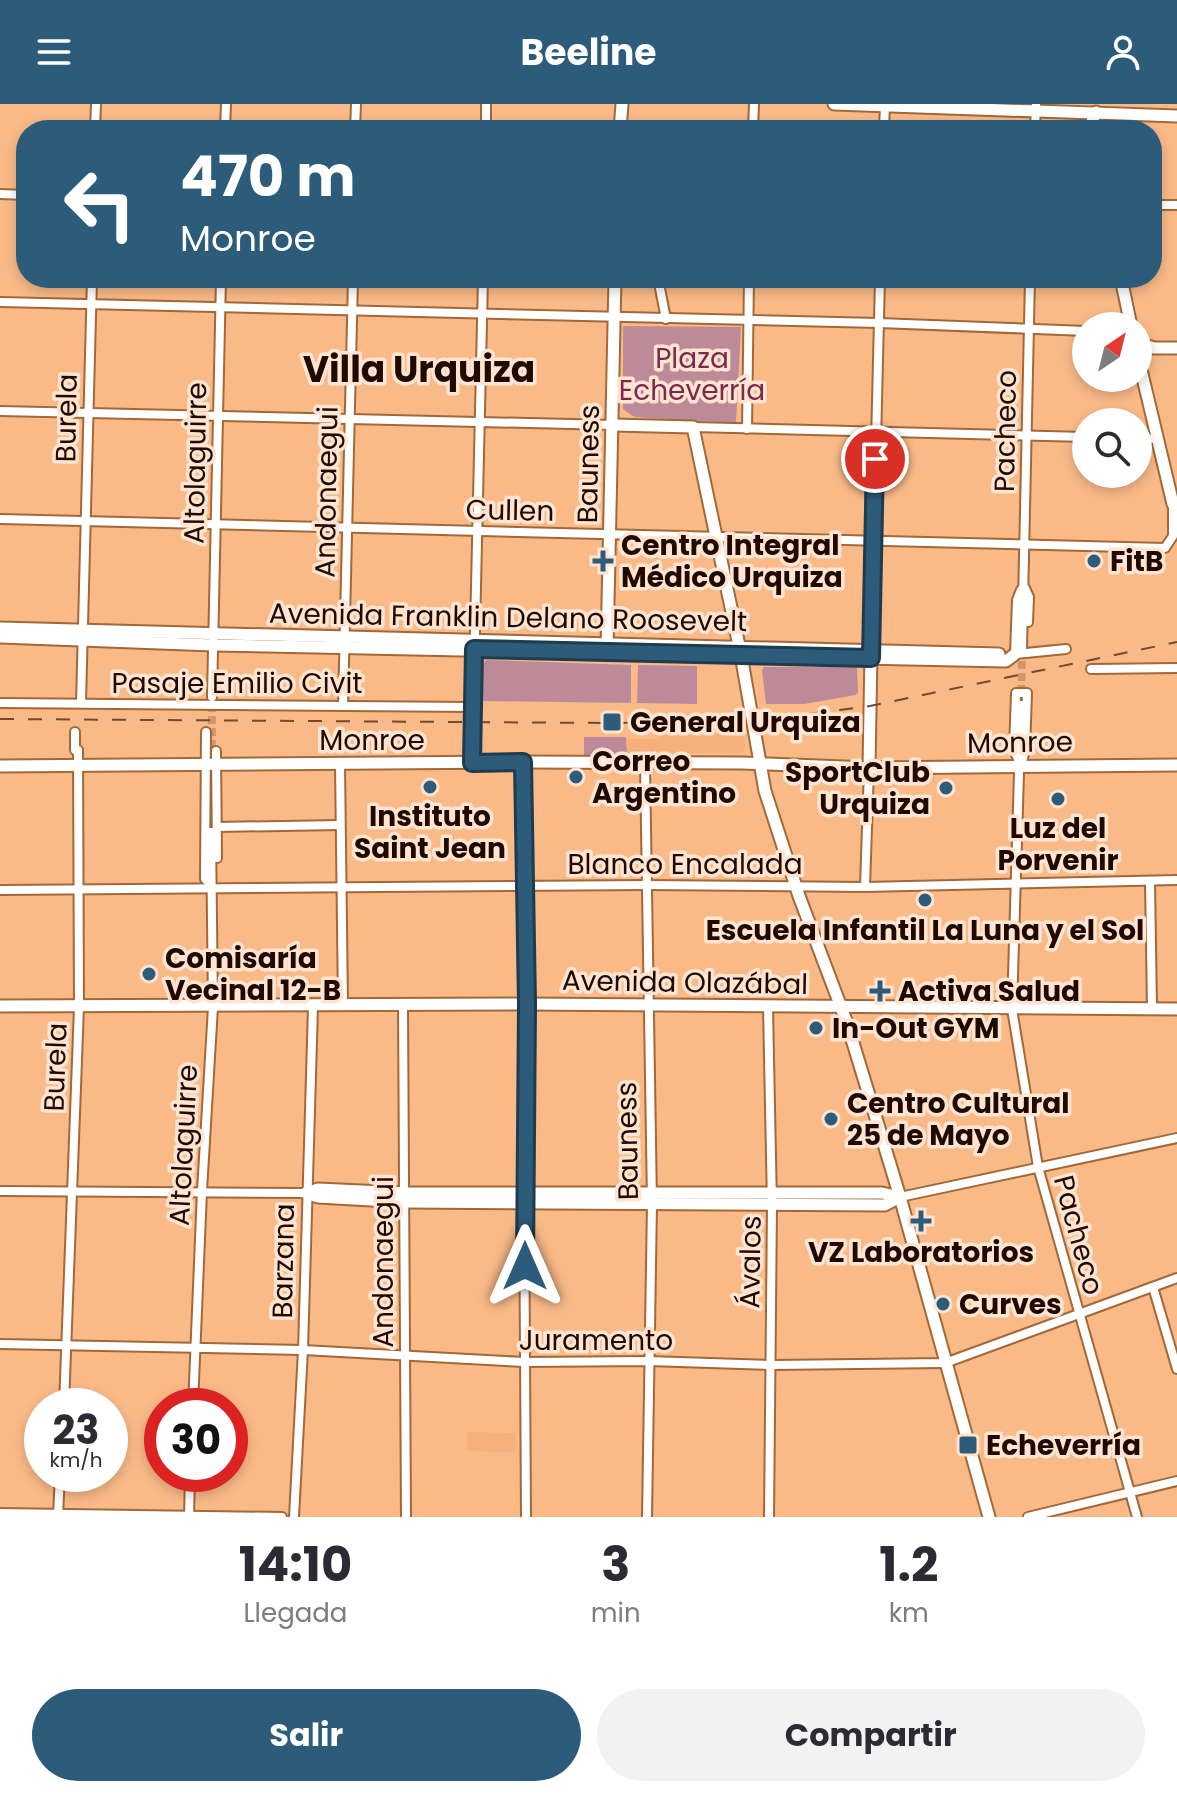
<!DOCTYPE html>
<html lang="es">
<head>
<meta charset="utf-8">
<style>
	:root { --surface:#fff; --page:#f2f2f3; --text:#2b2b33; --muted:#7c7c81; --accent:#2c5c7a }
	body { margin:0; font-family:Poppins,sans-serif; background:var(--page); color:var(--text); height:100vh; display:flex; flex-direction:column; font-size:30px; white-space:nowrap }
	* { box-sizing:border-box; margin:0 }
	p { font-size:26px; color:var(--muted) }
	.icon { flex:none; width:44px; height:44px; fill:none; stroke:currentColor; stroke-width:2; stroke-linecap:round; stroke-linejoin:round }
	.map { position:relative; height:1413px; overflow:hidden }
	.side { display:flex; flex-direction:column; background:var(--surface); flex:1 }
	.side>* { flex:none }
	.hud { position:absolute; left:16px; top:16px; width:1146px; height:168px; border-radius:32px; box-shadow:0 4px 12px #0003; background:#2c5c7a; color:#fff; overflow:hidden }
	.needle { width:52px; rotate:35deg }
	.buttons { position:absolute; left:1072px; top:208px; display:grid; gap:16px }
	.buttons a { display:grid; place-items:center; width:80px; height:80px; border-radius:50%; background:var(--surface); box-shadow:0 4px 12px #0003; font-size:40px }
	.speed { position:absolute; left:24px; top:1284px; display:flex; gap:16px; font-size:40px; font-weight:700; text-align:center }
	.speed>* { display:grid; place-content:center; width:104px; height:104px; border-radius:50%; background:var(--surface); box-shadow:0 4px 12px #0003; line-height:1 }
	.speed small { font-size:20px; font-weight:400 }
	.speed .limit { border:12px solid #d22; background:#fff; color:#111 }
	.pin { position:absolute; display:grid; place-items:center; width:68px; height:68px; color:#fff; margin:-34px; border:4px solid #fff; border-radius:50%; box-shadow:0 2px 8px #0007 }
	.me { position:absolute; width:88px; margin:-44px; rotate:0deg; stroke-linejoin:round; filter:drop-shadow(0 0 6px #0008) }
	.turn { display:flex; align-items:center; gap:28px; height:168px; padding:0 32px; font-size:36px }
	.turn .icon { width:104px; height:104px; stroke-width:2.5 }
	.turn b { display:block; font-size:56px; line-height:68px }
	.eta { display:flex; justify-content:space-evenly; align-items:center; height:136px; text-align:center }
	.eta b { font-size:48px; font-weight:700; line-height:56px }
	.primary-button { display:flex; gap:16px; margin-top:auto; padding:16px 32px }
	.primary-button a { flex:1; height:92px; border-radius:48px; background:var(--accent); color:#fff; font-size:32px; font-weight:700; line-height:92px; text-align:center }
	.primary-button a+a { background:var(--page); color:var(--text) }
	header { display:flex; justify-content:space-between; align-items:center; height:104px; padding:0 32px; background:var(--accent); color:#fff; font-size:36px; font-weight:700 }
	.map>svg:first-child { display:block }
	.built { fill:#f6b079 }
	.green { fill:#bd8a9a }
	.lines { fill:none; stroke-linecap:round; stroke-linejoin:round }
	.street-tunnel { stroke:#ce976d; stroke-width:8; stroke-dasharray:8 4; stroke-linecap:butt }
	.street-casing { stroke:#a26837; stroke-width:12 }
	.secondary-casing { stroke:#a26837; stroke-width:15 }
	.street { stroke:#fff; stroke-width:8 }
	.secondary { stroke:#fff; stroke-width:11 }
	.rail { stroke:#704a32; stroke-width:2; stroke-dasharray:14 14; stroke-linecap:butt }
	.route-casing { stroke:#1d3c4f; stroke-width:20 }
	.route { stroke:#2c5c7a; stroke-width:14 }
	.poi-dot { fill:#2c5c7a; stroke:#ffe4d1; stroke-width:3 }
	.labels { text-anchor:middle; stroke-width:7; stroke-linejoin:round; paint-order:stroke }
	.park-label { font-size:28px; fill:#7d294b; stroke:#ffe4d1 }
	.street-label { font-size:28px; fill:#200a00; stroke:#ffe4d1 }
	.poi-label { font-size:28px; font-weight:bold; fill:#200a00; stroke:#ffe4d1; text-anchor:start }
	.district-label { font-size:36px; font-weight:bold; fill:#200a00; stroke:#ffe4d1 }
</style>
</head>
<body>
<header><svg class="icon" aria-label="menu" viewBox="0 0 24 24"><path d="M4 6h16M4 12h16M4 18h16"/></svg>Beeline<svg class="icon" aria-label="person" viewBox="0 0 24 24"><circle cx="12" cy="8" r="4"/><path d="M4 21q1-7 8-7t8 7"/></svg></header>
<div class="map">
<svg width="1177" height="1413" viewBox="0 0 1177 1413">
	<rect width="100%" height="100%" fill="#faba88"/>
	<!-- built -->
	<g class="built">
		<polygon points="742,626 745,644 742,649 627,649 626,635 660,635 660,631 694,629 698,632"/>
		<polygon points="467,1328 516,1329 516,1348 467,1347"/>
	</g>
	<!-- green -->
	<g class="green">
		<polygon points="623,222 741,223 736,319 634,313 623,305"/>
		<polygon points="486,556 631,561 631,599 482,597 482,560"/>
		<polygon points="638,561 697,562 697,600 637,599"/>
		<polygon points="764,563 857,563 858,588 856,591 804,600 766,600 762,566"/>
		<polygon points="584,633 626,633 627,652 584,652"/>
	</g>
	<g class="lines">
		<!-- street-tunnel -->
		<g class="street-tunnel">
			<polyline points="1021,601 1022,546"/>
			<polyline points="211,728 212,598"/>
		</g>
		<!-- street casing -->
		<g class="street-casing">
			<g id="street">
				<polyline points="95,26 96,0"/>
				<polyline points="225,26 226,0"/>
				<polyline points="355,26 356,0"/>
				<polyline points="486,26 486,0"/>
				<polyline points="753,26 754,0"/>
				<polyline points="884,26 885,0"/>
				<polyline points="1035,26 1036,0"/>
				<polyline points="0,90 26,91"/>
				<polyline points="1152,101 1177,101"/>
				<polyline points="658,174 666,215"/>
				<polyline points="0,198 879,219 1086,227"/>
				<polyline points="0,307 613,321"/>
				<polyline points="693,323 1086,333"/>
				<polyline points="747,325 749,174"/>
				<polyline points="1138,334 1158,335"/>
				<polyline points="0,415 1165,444 1173,432 1173,400"/>
				<polyline points="1025,484 1029,493 1028,518"/>
				<polyline points="1021,486 1017,496 1015,550 1066,545"/>
				<polyline points="871,545 880,174"/>
				<polyline points="1022,545 1030,174"/>
				<polyline points="1091,565 1177,564"/>
				<polygon points="1016,589 1027,589 1025,646 1021,662 1014,646"/>
				<polyline points="212,593 221,174"/>
				<polyline points="0,599 473,603"/>
				<polyline points="81,599 92,174"/>
				<polyline points="1021,601 1012,905 1038,1063 1137,1413"/>
				<polyline points="343,602 353,174"/>
				<polyline points="206,628 205,775 211,781"/>
				<polyline points="216,647 217,754"/>
				<polyline points="523,658 527,900 524,1089 526,1413"/>
				<polyline points="472,659 483,174"/>
				<polyline points="340,660 343,902"/>
				<polyline points="645,660 652,1099 647,1413"/>
				<polyline points="217,723 340,721"/>
				<polyline points="1150,777 1152,905"/>
				<polyline points="865,783 869,664"/>
				<polyline points="0,786 647,781 865,783 1177,776"/>
				<polyline points="403,902 406,1413"/>
				<polyline points="768,904 772,1101 769,1413"/>
				<polyline points="0,1087 306,1089"/>
				<polyline points="900,1093 1177,1034"/>
				<polyline points="1153,1183 1177,1265"/>
				<polyline points="0,1240 303,1246 524,1258 648,1257 771,1261 945,1259 1177,1174"/>
				<polyline points="64,1302 79,903 78,646 75,646 75,628"/>
				<polyline points="193,1302 202,1087 213,903 211,728"/>
				<polyline points="0,1409 282,1413"/>
				<polyline points="58,1412 60,1370"/>
				<polyline points="189,1413 190,1370"/>
				<polyline points="294,1413 303,1246 313,903"/>
				<polyline points="1028,1413 1177,1377"/>
			</g>
		</g>
		<!-- secondary casing -->
		<g class="secondary-casing">
			<g id="secondary">
				<polyline points="834,0 1177,12"/>
				<polyline points="620,26 622,0"/>
				<polyline points="1092,26 1091,20 1096,8"/>
				<polyline points="1121,174 1131,222"/>
				<polyline points="1138,239 1154,244 1177,244"/>
				<polyline points="1138,253 1173,400"/>
				<polyline points="613,321 693,323 741,551 765,687 799,792 847,919 900,1093 989,1413"/>
				<polyline points="0,524 999,550"/>
				<polyline points="0,533 213,541 1006,557 1015,550"/>
				<polyline points="607,545 615,174"/>
				<polyline points="0,662 523,658 742,659 869,664 1177,661"/>
				<polyline points="869,664 871,548"/>
				<polyline points="0,902 527,900 1177,905"/>
				<polyline points="306,1089 318,1093 406,1098 885,1101 900,1093"/>
				<polyline points="306,1089 318,1085 406,1089 882,1089 900,1093"/>
			</g>
		</g>
		<!-- street -->
		<use href="#street" class="street"/>
		<!-- secondary -->
		<use href="#secondary" class="secondary"/>
		<!-- rail -->
		<polyline class="rail" points="0,615 613,619 754,617 870,602 1177,538"/>
	</g>
	<g class="lines">
		<!-- route casing -->
		<g class="route-casing">
			<polyline id="route" points="525,1162 527,900 523,658 472,659 474,545 871,554 875,355"/>
		</g>
		<!-- route -->
		<use href="#route" class="route"/>
	</g>
	<!-- markers -->
	<g class="poi-dot">
		<path d="M599 445h8v8h8v8h-8v8h-8v-8h-8v-8h8z"/>
		<circle cx="1094" cy="457" r="8"/>
		<rect x="602" y="608" width="20" height="20" rx="4"/>
		<circle cx="576" cy="673" r="8"/>
		<circle cx="430" cy="683" r="8"/>
		<circle cx="946" cy="684" r="8"/>
		<circle cx="1058" cy="695" r="8"/>
		<circle cx="925" cy="796" r="8"/>
		<circle cx="149" cy="870" r="8"/>
		<path d="M876 875h8v8h8v8h-8v8h-8v-8h-8v-8h8z"/>
		<circle cx="816" cy="924" r="8"/>
		<circle cx="831" cy="1015" r="8"/>
		<path d="M917 1105h8v8h8v8h-8v8h-8v-8h-8v-8h8z"/>
		<circle cx="943" cy="1200" r="8"/>
		<rect x="958" y="1331" width="20" height="20" rx="4"/>
	</g>
	<g class="labels">
		<!-- park labels -->
		<g class="park-label">
			<text x="692" y="264">Plaza<tspan x="692" dy="32">Echeverría</tspan></text>
		</g>
		<!-- street labels -->
		<g class="street-label">
			<text transform="translate(66 314) rotate(-89)" y="10">Burela</text>
			<text transform="translate(1005 327) rotate(-89)" y="10">Pacheco</text>
			<text transform="translate(195 359) rotate(-89)" y="10">Altolaguirre</text>
			<text transform="translate(588 360) rotate(-89)" y="10">Bauness</text>
			<text transform="translate(326 388) rotate(-89)" y="10">Andonaegui</text>
			<text transform="translate(510 406) rotate(1)" y="10">Cullen</text>
			<text transform="translate(508 513) rotate(1)" y="10">Avenida Franklin Delano Roosevelt</text>
			<text x="237" y="589">Pasaje Emilio Civit</text>
			<text x="372" y="646">Monroe</text>
			<text transform="translate(1020 638) rotate(-1)" y="10">Monroe</text>
			<text x="685" y="770">Blanco Encalada</text>
			<text transform="translate(685 878) rotate(1)" y="10">Avenida Olazábal</text>
			<text transform="translate(55 963) rotate(-88)" y="10">Burela</text>
			<text transform="translate(627 1037) rotate(-91)" y="10">Bauness</text>
			<text transform="translate(183 1041) rotate(-87)" y="10">Altolaguirre</text>
			<text transform="translate(1079 1131) rotate(75)" y="10">Pacheco</text>
			<text transform="translate(283 1157) rotate(-89)" y="10">Barzana</text>
			<text transform="translate(383 1158) rotate(-90)" y="10">Andonaegui</text>
			<text transform="translate(750 1158) rotate(-89)" y="10">Ávalos</text>
			<text x="596" y="1246">Juramento</text>
		</g>
		<!-- poi labels -->
		<g class="poi-label">
			<text x="621" y="451">Centro Integral<tspan x="621" dy="32">Médico Urquiza</tspan></text>
			<text x="1110" y="467">FitB</text>
			<text x="630" y="628">General Urquiza</text>
			<text x="592" y="667">Correo<tspan x="592" dy="32">Argentino</tspan></text>
			<text x="930" y="678" text-anchor="end">SportClub<tspan x="930" dy="32">Urquiza</tspan></text>
			<text x="430" y="722" text-anchor="middle">Instituto<tspan x="430" dy="32">Saint Jean</tspan></text>
			<text x="1058" y="734" text-anchor="middle">Luz del<tspan x="1058" dy="32">Porvenir</tspan></text>
			<text x="925" y="836" text-anchor="middle">Escuela Infantil La Luna y el Sol</text>
			<text x="165" y="864">Comisaría<tspan x="165" dy="32">Vecinal 12-B</tspan></text>
			<text x="898" y="897">Activa Salud</text>
			<text x="832" y="934">In-Out GYM</text>
			<text x="847" y="1009">Centro Cultural<tspan x="847" dy="32">25 de Mayo</tspan></text>
			<text x="921" y="1158" text-anchor="middle">VZ Laboratorios</text>
			<text x="959" y="1210">Curves</text>
			<text x="986" y="1351">Echeverría</text>
		</g>
		<!-- district labels -->
		<g class="district-label">
			<text x="419" y="278">Villa Urquiza</text>
		</g>
	</g>
</svg>
<div class="buttons">
<a><svg class="needle" viewBox="-14 -14 28 28"><path d="M0-13l5 13h-10z" fill="#e53935"/><path d="M0 13l5-13h-10z" fill="#7c7c81"/></svg></a>
<a><svg class="icon" aria-label="search" viewBox="0 0 24 24"><circle cx="10" cy="10" r="6"/><path d="M15 15l6 6"/></svg></a>
</div>
<div class="speed"><div>23<small>km/h</small></div><div class="limit">30</div></div>
<div class="pin" style="left:875px;top:355px;background:#d93025"><svg class="icon" aria-label="arrive" viewBox="0 0 24 24"><path d="M6 21V4h12l-3 4 3 4H6"/></svg></div>
<svg class="me" style="left:525px;top:1162px" viewBox="-20 -20 40 40"><path d="M0-17L14 15 0 8-14 15z" fill="#2c5c7a" stroke="#fff" stroke-width="4"/></svg>
<div class="hud">
<div class="turn"><svg class="icon" aria-label="left" viewBox="0 0 24 24"><path d="M17 20v-9H6M10 6l-5 5 5 5"/></svg><div><b>470 m</b>Monroe</div></div>
</div>
</div>
<section class="side">
<div class="eta">
<div><b>14:10</b><p>Llegada</p></div>
<div><b>3</b><p>min</p></div>
<div><b>1.2</b><p>km</p></div>
</div>
<div class="primary-button"><a>Salir</a><a>Compartir</a></div>
</section>
</body>
</html>
